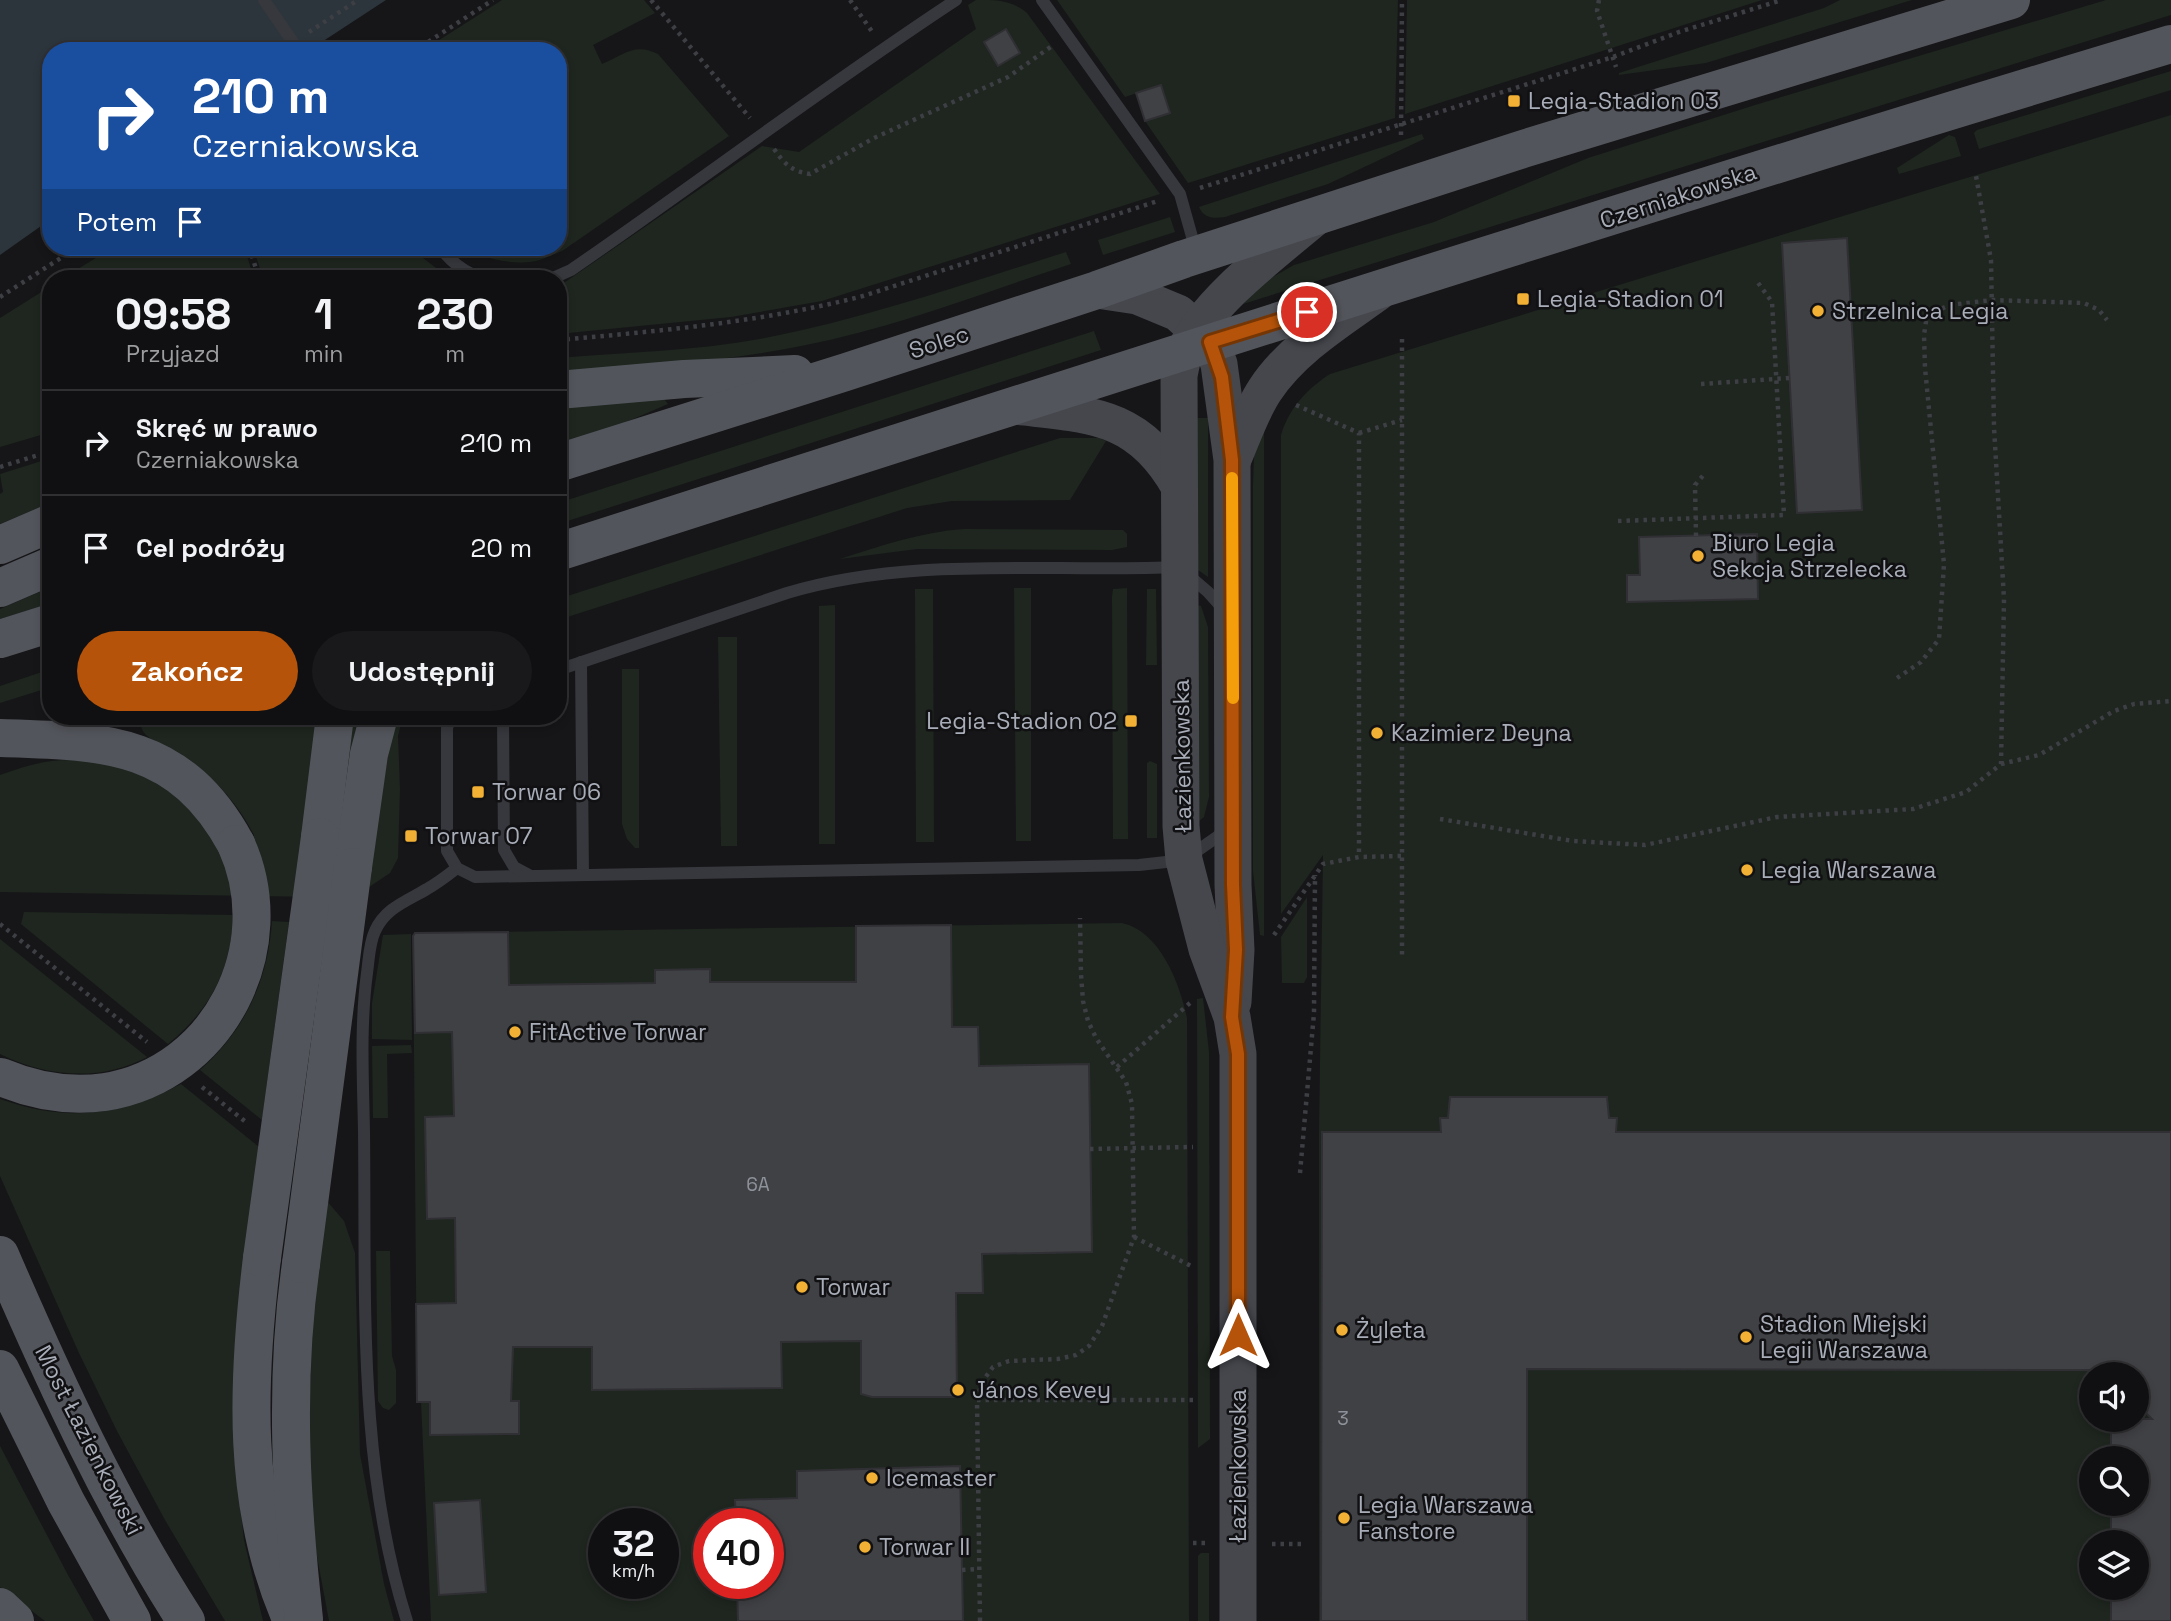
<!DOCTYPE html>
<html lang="pl">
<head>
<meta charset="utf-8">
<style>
	:root { --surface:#101012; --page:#19191b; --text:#f1f3f6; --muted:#9c9d9f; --line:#303032; --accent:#b45309 }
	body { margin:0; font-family:"Space Grotesk",sans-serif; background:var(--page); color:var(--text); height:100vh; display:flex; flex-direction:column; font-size:26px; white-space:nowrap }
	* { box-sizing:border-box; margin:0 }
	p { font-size:23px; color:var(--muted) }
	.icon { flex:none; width:38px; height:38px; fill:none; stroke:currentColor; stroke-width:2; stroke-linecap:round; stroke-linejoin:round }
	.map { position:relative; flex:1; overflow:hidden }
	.drawer { position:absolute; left:42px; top:270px; width:525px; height:455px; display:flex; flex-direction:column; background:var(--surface); border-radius:28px; box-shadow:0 4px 10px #0003,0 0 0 2px var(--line) }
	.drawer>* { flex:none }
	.guide { position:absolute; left:42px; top:42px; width:525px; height:214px; border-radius:28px; box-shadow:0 4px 10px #0003,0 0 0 2px var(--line); background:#1a4fa0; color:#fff; overflow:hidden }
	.controls { position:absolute; left:2079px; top:1362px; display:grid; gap:14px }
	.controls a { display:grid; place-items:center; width:70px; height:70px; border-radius:50%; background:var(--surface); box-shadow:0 4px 10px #0003,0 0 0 2px var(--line); font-size:35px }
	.speed { position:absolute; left:588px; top:1508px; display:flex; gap:14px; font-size:35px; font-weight:700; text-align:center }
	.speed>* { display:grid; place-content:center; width:91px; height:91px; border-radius:50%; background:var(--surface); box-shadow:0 4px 10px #0003,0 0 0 2px var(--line); line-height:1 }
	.speed small { font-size:18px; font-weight:400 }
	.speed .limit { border:10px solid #d22; background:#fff; color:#111 }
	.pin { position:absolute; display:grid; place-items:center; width:60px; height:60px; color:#fff; margin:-30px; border:4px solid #fff; border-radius:50%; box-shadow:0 2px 7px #0007 }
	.me { position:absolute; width:77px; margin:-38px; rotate:0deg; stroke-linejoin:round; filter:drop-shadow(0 0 5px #0008) }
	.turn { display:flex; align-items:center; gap:24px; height:147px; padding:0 35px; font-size:32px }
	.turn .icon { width:91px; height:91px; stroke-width:2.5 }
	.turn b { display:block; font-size:49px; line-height:60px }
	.then { display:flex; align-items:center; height:66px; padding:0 35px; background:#0003; gap:14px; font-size:26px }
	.eta { display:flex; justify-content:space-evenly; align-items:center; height:119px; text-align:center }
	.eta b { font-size:42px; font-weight:800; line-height:49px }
	.action { display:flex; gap:14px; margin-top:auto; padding:14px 35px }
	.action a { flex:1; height:80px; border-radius:42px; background:var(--accent); color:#fff; font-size:28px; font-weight:800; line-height:80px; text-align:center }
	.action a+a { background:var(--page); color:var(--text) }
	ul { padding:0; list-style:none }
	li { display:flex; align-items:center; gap:21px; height:105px; padding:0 35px; border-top:2px solid var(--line) }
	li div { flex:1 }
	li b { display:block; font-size:26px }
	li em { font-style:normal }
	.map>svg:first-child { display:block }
	.green { fill:#1e261f; fill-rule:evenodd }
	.water { fill:#2c353c }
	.building { fill:#404145; stroke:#303034; stroke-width:2 }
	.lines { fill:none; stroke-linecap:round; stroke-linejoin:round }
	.path { stroke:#3d3f44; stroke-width:4.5; stroke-dasharray:3.5 5; stroke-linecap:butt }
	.lane { stroke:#37383d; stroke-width:12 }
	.secondary { stroke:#45474d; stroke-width:37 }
	.primary { stroke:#53555c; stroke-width:38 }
	.lane-bridge { stroke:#37383d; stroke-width:12 }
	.primary-bridge { stroke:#53555c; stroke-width:38 }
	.route-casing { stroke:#753606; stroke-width:18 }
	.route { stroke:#b45309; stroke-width:12 }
	.slow { stroke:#f59e0b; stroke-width:12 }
	.poi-dot { fill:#f2b134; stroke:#111113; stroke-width:2.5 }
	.labels { text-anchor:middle; stroke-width:5; stroke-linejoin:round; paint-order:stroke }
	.number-label { font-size:19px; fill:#8e929b }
	.poi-label { font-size:23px; fill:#a8adb8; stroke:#111113; text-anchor:start }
	.street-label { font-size:23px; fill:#a8adb8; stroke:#111113 }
</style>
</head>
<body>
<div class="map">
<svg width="2171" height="1621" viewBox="0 0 2171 1621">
	<rect width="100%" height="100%" fill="#161618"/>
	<!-- green -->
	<g class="green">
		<path d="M502,0H644L655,13L593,45L602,64C624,55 634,42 658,54L729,136L562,251C552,255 541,261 530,262C511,264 481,259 466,247H558V51H422Z"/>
		<path d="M976,0C998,0 1011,0 1027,13L1160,194L822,301L731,317L558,334V287L762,146L799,152L976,29L968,5ZM1006,29L1020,53L998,66Z"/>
		<polygon points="1057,0 1398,0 1395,118 1188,183 1145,121 1170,112 1161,85 1125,97"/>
		<polygon points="1407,0 1762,0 1405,114"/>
		<polygon points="1840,0 1912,0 1706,63 1619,75 1619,73 1824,8"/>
		<polygon points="2106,0 2171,0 2171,15 1243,304 1262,283 1294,265 1434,222 1588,158 1755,105"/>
		<polygon points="2171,71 2171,90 1979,149 1974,133 1977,130"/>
		<path d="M2171,115V1621H1319V1132L1323,855L1281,914V435C1289,408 1307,389 1330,374ZM2091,1374H2137V1419H2091ZM2091,1458H2137V1503H2091ZM2091,1542H2137V1587H2091Z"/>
		<path d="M1422,134L1424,139L1328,184L1225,217C1213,219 1204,218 1199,207Z"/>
		<polygon points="1949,135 1955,137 1961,156 1899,174 1897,168"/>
		<polygon points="1170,217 1175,232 1103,255 1098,240"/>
		<polygon points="114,247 244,247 254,278 63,278"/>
		<polygon points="253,247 416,247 423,258 440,271 440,278 263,278"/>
		<path d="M1066,252L1071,264C983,293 896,327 806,345C725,362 641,367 558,375V358C627,352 697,351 765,338C867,318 967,283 1066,252Z"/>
		<polygon points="51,286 51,432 0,447 0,318"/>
		<polygon points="1094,331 1101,350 558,524 558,503"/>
		<polygon points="664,399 668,404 610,429 558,446 558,408"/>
		<polygon points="1197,418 1208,418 1208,577 1198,570"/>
		<polygon points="1264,430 1264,936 1260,935 1253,871 1253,484 1254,456"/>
		<polygon points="1060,438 1100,438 1106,441 1070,500 952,501 907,508 558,620 558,599"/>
		<polygon points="51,458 51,503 0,524 0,494 3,492 0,474"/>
		<path d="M964,529L1123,530L1127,534V547L1112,550L917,549L840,559C881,546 920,532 964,529Z"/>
		<polygon points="51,587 51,604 0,619 0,609"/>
		<polygon points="1014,588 1031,588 1031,841 1016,841"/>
		<polygon points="1127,588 1128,837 1128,839 1113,839 1112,597 1113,589"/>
		<polygon points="915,589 933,589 934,842 916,842"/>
		<polygon points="1147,589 1156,589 1157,665 1146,665"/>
		<polygon points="835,605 835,844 819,844 819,606"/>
		<polygon points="1197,605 1201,606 1208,627 1209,797 1204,817 1199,821"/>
		<polygon points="718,637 737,637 737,846 721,846"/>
		<polygon points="51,669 51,687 0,703 0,686"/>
		<polygon points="622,669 639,669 639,848 635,848 627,839 622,824"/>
		<path d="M152,716H360L327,897L0,892V775C17,769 34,763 52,761C127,752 191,802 253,838L254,835C238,803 211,774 181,754C169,746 139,740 141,722Z"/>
		<polygon points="398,716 403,716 398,736 400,789 398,858 390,873 366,889 391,737"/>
		<polygon points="1150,761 1157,764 1157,838 1147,838 1147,763"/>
		<polygon points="1307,897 1307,977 1304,983 1282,983 1281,937"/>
		<path d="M24,912L233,915C232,969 209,1011 168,1044L21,924Z"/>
		<path d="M272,921L289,922L262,1120L200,1070C245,1030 268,981 272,921Z"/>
		<path d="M1122,923C1160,931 1180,984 1187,1018L1189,1621H431L421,1402L417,1400L413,936L415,933ZM604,1524H663V1584H604ZM709,1524H768V1584H709Z"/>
		<polygon points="411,934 412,1040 372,1039 372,1003 383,935"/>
		<path d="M0,939L147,1057C101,1082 46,1077 0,1054Z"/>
		<polygon points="1203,998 1209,1052 1210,1439 1198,1448 1197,999"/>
		<polygon points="411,1045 412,1053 387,1054 388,1118 373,1118 372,1046"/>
		<path d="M181,1084L259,1147L237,1478L244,1540L263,1621H225L165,1520L117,1431L79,1353L0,1176V1099C66,1122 119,1117 181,1084Z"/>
		<polygon points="326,1200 344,1221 355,1253 360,1454 384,1584 394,1621 329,1621 316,1551 307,1466 314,1289"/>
		<polygon points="376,1251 390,1251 392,1356 396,1370 396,1403 389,1410 383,1408 378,1401"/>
		<polygon points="0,1446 68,1575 94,1621 45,1621 0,1587"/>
		<polygon points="1201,1553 1209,1553 1209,1621 1198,1621 1198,1556"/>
	</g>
	<!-- water -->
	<polygon class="water" points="0,0 386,0 308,51 51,51 51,219 0,255"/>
	<!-- building -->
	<g class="building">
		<polygon points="1006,29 1020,53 998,66 984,42"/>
		<polygon points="1161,85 1170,113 1145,121 1136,93"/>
		<polygon points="1847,238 1862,510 1797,513 1782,243"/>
		<polygon points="1757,534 1758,599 1627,602 1627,575 1640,575 1639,537"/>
		<polygon points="951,925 952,1027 978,1027 979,1066 1089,1064 1092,1252 982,1254 983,1293 956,1293 957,1397 872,1397 861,1394 861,1341 781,1342 782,1388 592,1390 592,1347 513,1347 511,1401 519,1401 519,1434 430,1435 430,1402 417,1402 416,1304 456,1303 455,1218 427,1219 425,1117 454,1116 452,1032 415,1033 413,936 415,933 508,932 509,985 655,983 655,970 710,969 710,982 856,982 856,926"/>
		<polygon points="1450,1097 1607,1097 1609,1118 1617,1118 1616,1132 2171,1132 2171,1621 2111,1621 2111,1587 2137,1587 2137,1542 2111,1542 2111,1503 2137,1503 2137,1458 2111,1458 2111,1419 2152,1419 2137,1404 2137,1374 2106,1374 2102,1370 1527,1369 1527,1621 1321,1621 1322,1132 1441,1132 1440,1118 1448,1118"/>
		<polygon points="960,1466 963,1621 738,1621 737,1584 768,1584 768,1524 736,1524 735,1500 797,1498 797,1471"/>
		<polygon points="480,1500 486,1592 439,1595 434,1503"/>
	</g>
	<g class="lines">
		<!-- path -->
		<g class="path">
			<polyline points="651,0 750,118"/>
			<polyline points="850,0 873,33"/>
			<polyline points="1599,0 1597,11 1616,67"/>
			<polyline points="309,32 358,0"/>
			<polyline points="414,51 493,0"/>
			<polyline points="1401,135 1402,0"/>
			<path d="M774,149C785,165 792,171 810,174L874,138L1008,77L1052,46"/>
			<polyline points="1200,188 1613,57 1679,32 1782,0"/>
			<polyline points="249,247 259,278"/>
			<polyline points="0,297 78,247"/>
			<polyline points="1402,339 1402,956"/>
			<path d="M558,340C661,331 762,322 863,296L1158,201"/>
			<polyline points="1701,384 1789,378"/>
			<polyline points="1296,405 1359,433 1359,857"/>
			<polyline points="1359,433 1402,420"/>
			<polyline points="0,467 51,451"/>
			<polyline points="1618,521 1784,515 1772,302 1756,280"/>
			<polyline points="1696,536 1695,485 1706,472"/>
			<polyline points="1897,678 1921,662 1939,639 1944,564 1925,368 1924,335 1927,315 1950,305 1992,300 2084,303 2099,310 2107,320"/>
			<polyline points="2001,764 2039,755 2114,711 2134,704 2171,701"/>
			<polyline points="1440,819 1573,841 1645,845 1777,817 1913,809 1966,792 2001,764 2004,599 1994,427 1991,260 1976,176"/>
			<polyline points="0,924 147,1042"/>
			<polyline points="1274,935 1323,864 1359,857 1402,856"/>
			<polyline points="1117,1067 1190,1003"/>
			<polyline points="202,1087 247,1123"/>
			<polyline points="1090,1149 1193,1147"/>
			<polyline points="1300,1173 1314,1013 1315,875"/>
			<polyline points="1134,1237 1193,1267"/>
			<polyline points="977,1400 1193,1400"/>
			<polyline points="1193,1543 1206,1543"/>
			<polyline points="1272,1544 1302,1544"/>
			<polyline points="962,1570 979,1569"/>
			<polyline points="980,1621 977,1400 982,1382 993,1367 1009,1361 1058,1359 1076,1355 1089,1346 1102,1326 1134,1237 1132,1104 1126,1082 1096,1038 1088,1021 1083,1001 1081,974 1080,918"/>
		</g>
		<!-- lane -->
		<g class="lane">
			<polyline points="1042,0 1180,194 1196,251"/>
			<path d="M440,247C450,261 464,272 481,278"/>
			<path d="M553,278L571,270C700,181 825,86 956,0"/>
			<polyline points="581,662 583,875"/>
			<path d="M558,670L787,593C914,555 1049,573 1179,567L1208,592L1225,611"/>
			<polyline points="451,716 447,728 447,851 457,868 475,877 1139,865 1184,860 1227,830"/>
			<polyline points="503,716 504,850 514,867 529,875"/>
			<path d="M407,1621C357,1464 366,1295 364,1131C363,1078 360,1026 367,973C369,959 369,944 375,931C385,908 407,901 427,889C438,883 448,875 457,868"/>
		</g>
		<!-- secondary -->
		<g class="secondary">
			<polyline points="1097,290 1137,296 1178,313 1210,342 1219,364 1232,460 1233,885 1236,950 1233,1002"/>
			<path d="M1014,406C1089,415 1138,413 1179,486"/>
			<path d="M1233,459C1243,436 1251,411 1265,390C1292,349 1338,321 1377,293"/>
			<path d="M1238,1621V1054L1232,1017L1207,949L1184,860L1181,826L1179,375C1181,367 1182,357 1186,349C1206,302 1277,250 1317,216"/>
		</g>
		<!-- primary -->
		<g class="primary">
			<polyline points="558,390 684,379 795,374"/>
			<polyline points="558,463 846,372 1097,290 1184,259 1523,149 2011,0"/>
			<polyline points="0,545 51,523"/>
			<path d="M558,552C1095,380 1631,206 2171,44"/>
			<polyline points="0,588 51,566"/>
			<polyline points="0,639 51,623"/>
			<path d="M0,738C104,741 180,741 236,844"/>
			<polyline points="320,837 335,716"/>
			<polyline points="353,867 369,754 379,716"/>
			<path d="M0,1255C54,1380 112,1506 186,1621"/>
			<path d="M262,1258C247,1381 241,1506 292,1621"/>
			<path d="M301,1264C284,1382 291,1501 304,1619"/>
			<polyline points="0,1369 66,1502 132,1621"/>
			<polyline points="0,1607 15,1621"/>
		</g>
		<!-- lane-bridge -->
		<polyline class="lane-bridge" points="264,0 299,51"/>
		<!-- primary-bridge -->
		<g class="primary-bridge">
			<path d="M1,1077C34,1091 69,1097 105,1092C219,1074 283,947 236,844"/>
			<polyline points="262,1258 320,837"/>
			<polyline points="301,1264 353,867"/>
		</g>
	</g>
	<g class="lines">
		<!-- route casing -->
		<g class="route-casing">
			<polyline id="route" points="1238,1335 1238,1054 1232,1017 1236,950 1233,885 1232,460 1222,377 1210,342 1307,312"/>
		</g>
		<!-- route -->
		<use href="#route" class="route"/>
		<!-- slow -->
		<polyline class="slow" points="1232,478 1233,698"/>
	</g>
	<!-- markers -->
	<g class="poi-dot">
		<rect x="1507" y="94" width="14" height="14" rx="3.5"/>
		<rect x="1516" y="292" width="14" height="14" rx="3.5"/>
		<circle cx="1818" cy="311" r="7"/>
		<circle cx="1698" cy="556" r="7"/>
		<rect x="1124" y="714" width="14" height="14" rx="3.5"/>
		<circle cx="1377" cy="733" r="7"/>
		<rect x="471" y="785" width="14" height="14" rx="3.5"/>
		<rect x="404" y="829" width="14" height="14" rx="3.5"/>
		<circle cx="1747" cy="870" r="7"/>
		<circle cx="515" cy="1032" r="7"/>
		<circle cx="802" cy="1287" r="7"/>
		<circle cx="1342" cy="1330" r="7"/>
		<circle cx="1746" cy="1337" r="7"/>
		<circle cx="958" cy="1390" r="7"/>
		<circle cx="872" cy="1478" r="7"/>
		<circle cx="1344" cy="1518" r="7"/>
		<circle cx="865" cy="1547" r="7"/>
	</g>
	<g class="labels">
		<!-- number labels -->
		<g class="number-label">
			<text x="758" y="1191">6A</text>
			<text x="1343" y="1425">3</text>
		</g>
		<!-- poi labels -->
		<g class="poi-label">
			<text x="1528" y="109">Legia-Stadion 03</text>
			<text x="1537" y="307">Legia-Stadion 01</text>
			<text x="1832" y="319">Strzelnica Legia</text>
			<text x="1712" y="551">Biuro Legia<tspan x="1712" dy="26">Sekcja Strzelecka</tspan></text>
			<text x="1117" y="729" text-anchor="end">Legia-Stadion 02</text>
			<text x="1391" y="741">Kazimierz Deyna</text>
			<text x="492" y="800">Torwar 06</text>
			<text x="425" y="844">Torwar 07</text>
			<text x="1761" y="878">Legia Warszawa</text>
			<text x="529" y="1040">FitActive Torwar</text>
			<text x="816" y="1295">Torwar</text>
			<text x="1760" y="1332">Stadion Miejski<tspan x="1760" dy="26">Legii Warszawa</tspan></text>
			<text x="1356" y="1338">Żyleta</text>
			<text x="972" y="1398">János Kevey</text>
			<text x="886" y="1486">Icemaster</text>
			<text x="1358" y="1513">Legia Warszawa<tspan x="1358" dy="26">Fanstore</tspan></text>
			<text x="879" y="1555">Torwar II</text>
		</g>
		<!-- street labels -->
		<g class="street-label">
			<text transform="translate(1678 196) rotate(-18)" y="8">Czerniakowska</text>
			<text transform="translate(939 342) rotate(-18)" y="8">Solec</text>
			<text transform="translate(1182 756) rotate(-91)" y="8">Łazienkowska</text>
			<text transform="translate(89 1440) rotate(63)" y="8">Most Łazienkowski</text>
			<text transform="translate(1238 1466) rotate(-90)" y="8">Łazienkowska</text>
		</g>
	</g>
</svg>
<div class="controls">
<a><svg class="icon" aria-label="sound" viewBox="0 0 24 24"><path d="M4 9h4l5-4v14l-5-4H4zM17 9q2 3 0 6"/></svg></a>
<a><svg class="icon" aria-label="search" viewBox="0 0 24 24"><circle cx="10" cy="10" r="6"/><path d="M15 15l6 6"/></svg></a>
<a><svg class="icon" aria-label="layers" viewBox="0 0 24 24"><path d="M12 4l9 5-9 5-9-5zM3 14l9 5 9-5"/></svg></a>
</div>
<div class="speed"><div>32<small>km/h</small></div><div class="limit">40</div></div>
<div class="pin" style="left:1307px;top:312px;background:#d93025"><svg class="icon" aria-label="arrive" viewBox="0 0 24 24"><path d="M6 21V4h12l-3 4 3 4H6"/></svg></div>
<svg class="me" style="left:1238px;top:1335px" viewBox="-20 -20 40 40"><path d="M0-17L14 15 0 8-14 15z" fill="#b45309" stroke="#fff" stroke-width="4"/></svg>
<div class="guide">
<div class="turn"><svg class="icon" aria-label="right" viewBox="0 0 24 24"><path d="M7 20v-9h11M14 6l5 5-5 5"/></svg><div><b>210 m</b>Czerniakowska</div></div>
<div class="then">Potem<svg class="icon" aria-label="arrive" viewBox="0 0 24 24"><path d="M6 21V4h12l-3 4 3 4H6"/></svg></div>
</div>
<section class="drawer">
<div class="eta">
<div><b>09:58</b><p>Przyjazd</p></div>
<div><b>1</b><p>min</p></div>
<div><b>230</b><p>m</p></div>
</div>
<ul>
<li><svg class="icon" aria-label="right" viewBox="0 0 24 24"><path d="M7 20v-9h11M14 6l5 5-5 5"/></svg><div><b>Skręć w prawo</b><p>Czerniakowska</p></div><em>210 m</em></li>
<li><svg class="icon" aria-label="arrive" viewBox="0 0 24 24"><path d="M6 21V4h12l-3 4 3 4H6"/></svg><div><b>Cel podróży</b></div><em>20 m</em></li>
</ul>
<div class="action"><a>Zakończ</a><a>Udostępnij</a></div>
</section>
</div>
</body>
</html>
